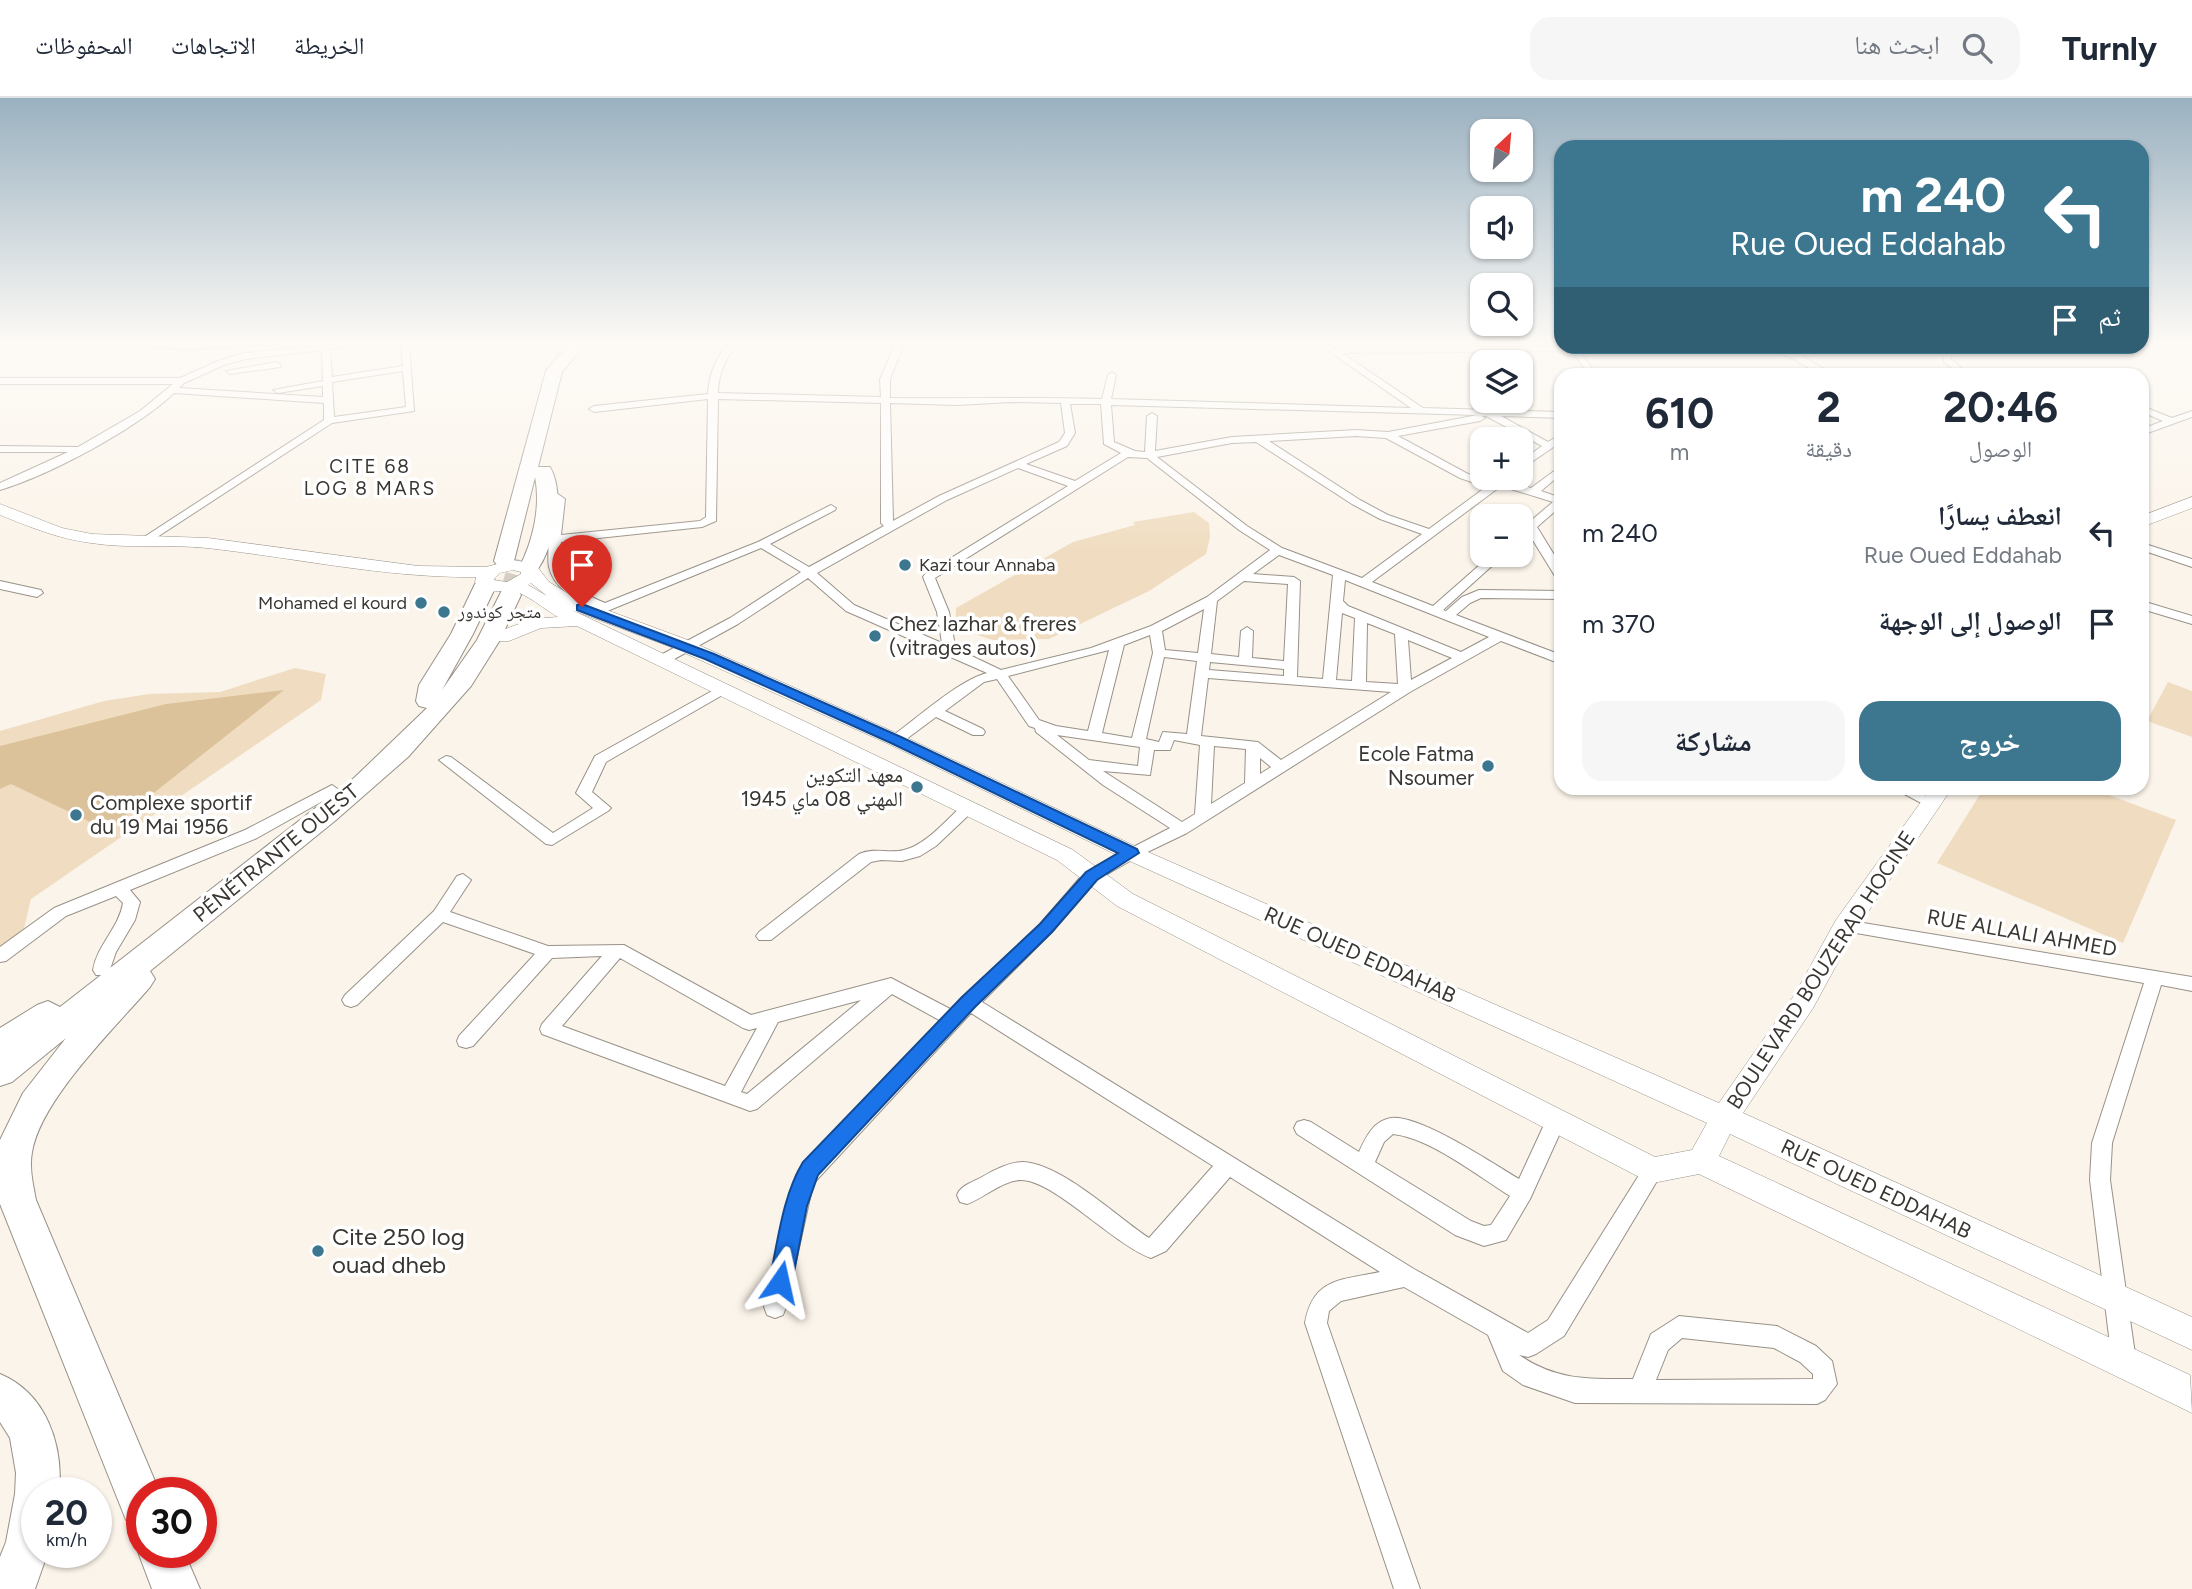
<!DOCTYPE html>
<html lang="ar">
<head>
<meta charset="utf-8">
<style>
	:root { --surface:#fff; --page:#f6f6f7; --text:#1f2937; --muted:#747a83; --line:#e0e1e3; --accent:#3c768f }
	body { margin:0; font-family:Figtree,"Noto Naskh Arabic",sans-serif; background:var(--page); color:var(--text); direction:rtl; height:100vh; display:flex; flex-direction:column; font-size:26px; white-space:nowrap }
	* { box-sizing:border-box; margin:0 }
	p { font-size:23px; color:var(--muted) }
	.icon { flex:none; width:38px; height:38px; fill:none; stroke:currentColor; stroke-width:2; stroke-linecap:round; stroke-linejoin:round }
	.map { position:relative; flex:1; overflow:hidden; direction:ltr }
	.sheet { position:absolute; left:1554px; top:270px; width:595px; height:427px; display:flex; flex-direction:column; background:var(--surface); border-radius:21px; box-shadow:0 2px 5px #0004; direction:rtl }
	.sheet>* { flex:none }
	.guide { position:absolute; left:1554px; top:42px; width:595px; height:214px; border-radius:21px; box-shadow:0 2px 5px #0004; direction:rtl; background:#3c768f; color:#fff; overflow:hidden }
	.needle { width:46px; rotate:26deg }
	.controls { position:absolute; left:1470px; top:21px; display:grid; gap:14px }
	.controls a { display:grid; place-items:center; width:63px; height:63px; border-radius:14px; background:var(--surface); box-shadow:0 2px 5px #0004; font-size:35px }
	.speed { position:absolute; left:21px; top:1379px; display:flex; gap:14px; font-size:35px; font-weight:700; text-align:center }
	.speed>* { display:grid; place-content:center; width:91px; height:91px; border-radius:50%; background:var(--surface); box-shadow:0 2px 5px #0004; line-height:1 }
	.speed small { font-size:18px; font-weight:400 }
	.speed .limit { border:10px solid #d22; background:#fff; color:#111 }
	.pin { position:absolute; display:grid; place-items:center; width:60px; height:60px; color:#fff; margin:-72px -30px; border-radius:50% 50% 50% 0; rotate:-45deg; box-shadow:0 0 7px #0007 }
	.pin .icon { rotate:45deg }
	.me { position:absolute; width:77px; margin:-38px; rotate:11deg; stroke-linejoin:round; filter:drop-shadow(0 0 5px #0008) }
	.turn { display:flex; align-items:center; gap:24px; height:147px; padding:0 28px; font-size:32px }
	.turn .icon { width:91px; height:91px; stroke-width:2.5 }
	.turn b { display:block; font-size:49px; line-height:60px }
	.then { display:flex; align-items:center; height:66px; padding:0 28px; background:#0003; gap:14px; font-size:26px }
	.eta { display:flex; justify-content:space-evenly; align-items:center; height:119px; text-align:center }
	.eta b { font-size:42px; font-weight:700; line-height:49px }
	.cta { display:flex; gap:14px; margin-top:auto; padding:14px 28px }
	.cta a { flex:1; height:80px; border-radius:21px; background:var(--accent); color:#fff; font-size:28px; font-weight:700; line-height:80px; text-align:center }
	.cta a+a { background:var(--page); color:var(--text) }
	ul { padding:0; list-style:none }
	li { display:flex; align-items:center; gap:21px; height:91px; padding:0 28px }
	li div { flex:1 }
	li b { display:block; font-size:26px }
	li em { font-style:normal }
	header { display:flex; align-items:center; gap:42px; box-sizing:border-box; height:98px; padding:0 35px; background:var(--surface); border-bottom:2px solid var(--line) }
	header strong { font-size:33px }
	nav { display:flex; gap:38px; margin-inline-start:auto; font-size:24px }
	.search { width:490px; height:63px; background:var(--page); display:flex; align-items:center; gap:18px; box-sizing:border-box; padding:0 24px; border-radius:21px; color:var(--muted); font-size:26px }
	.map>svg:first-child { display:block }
	.green { fill:#f0ddc1 }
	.forest { fill:#dcc29a }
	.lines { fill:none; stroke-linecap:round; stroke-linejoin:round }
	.stream { stroke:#c6ac85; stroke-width:2.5 }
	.highway-tunnel { stroke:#d4cec5; stroke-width:21; stroke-dasharray:21 10; stroke-linecap:butt }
	.street-casing { stroke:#989188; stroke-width:2 }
	.secondary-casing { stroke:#989188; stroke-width:1 }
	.highway-casing { stroke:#989188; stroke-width:2 }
	.street { fill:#fff; fill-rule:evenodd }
	.secondary { fill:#fff; fill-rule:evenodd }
	.highway { fill:#fff; fill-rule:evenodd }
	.route { fill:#1a73e8; stroke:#114b97; stroke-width:2 }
	.poi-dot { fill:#3c768f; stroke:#fff; stroke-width:2.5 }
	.labels { text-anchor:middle; stroke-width:7; stroke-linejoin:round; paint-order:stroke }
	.far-poi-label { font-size:18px; fill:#393632; stroke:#fff; text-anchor:start }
	.far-neighbourhood-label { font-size:19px; letter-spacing:2px; fill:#393632; stroke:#fff }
	.poi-label { font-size:21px; fill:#393632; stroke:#fff; text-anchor:start }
	.street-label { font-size:21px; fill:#393632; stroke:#fff }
	.near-poi-label { font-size:24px; fill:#393632; stroke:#fff; text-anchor:start }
</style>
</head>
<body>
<header>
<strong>Turnly</strong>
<div class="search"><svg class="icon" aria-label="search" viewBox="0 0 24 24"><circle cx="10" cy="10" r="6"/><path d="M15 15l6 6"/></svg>ابحث هنا</div>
<nav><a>الخريطة</a><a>الاتجاهات</a><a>المحفوظات</a></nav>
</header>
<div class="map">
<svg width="2192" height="1491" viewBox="0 0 2192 1491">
	<rect width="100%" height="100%" fill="#fbf4ea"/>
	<!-- green -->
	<g class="green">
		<polygon points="1194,414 1209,425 1210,439 1206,456 1149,493 1049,541 993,542 955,530 956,510 1073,444 1135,427 1133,424"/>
		<polygon points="295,570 326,576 321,602 31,801 23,835 0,851 0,633 104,603 149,596 220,594"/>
		<polygon points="2168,584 2192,593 2192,639 2147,623"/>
		<polygon points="1984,690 2090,690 2176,722 2123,845 1937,765"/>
	</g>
	<!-- forest -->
	<polygon class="forest" points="284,592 107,732 11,686 0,691 0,648 166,606"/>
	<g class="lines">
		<!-- stream -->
		<polyline class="stream" points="88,245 191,252 294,245"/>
		<!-- highway-tunnel -->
		<polyline class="highway-tunnel" points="510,497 520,462"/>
		<!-- street casing -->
		<g class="street-casing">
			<g id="street">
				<path d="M343,245H366L330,251L332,279L403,268L401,245H409L414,313L332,325L148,445L138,443L324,322V305L174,295C136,331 50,377 0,392V385L68,354H0V348L78,349L140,313L173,286H0V280H180L218,263L245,255ZM322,252L323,283L273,292L278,295L323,288V299L179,290L184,285L224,267L246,261ZM403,273L406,309L334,319L332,284Z"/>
				<path d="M730,245H738C726,259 718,276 718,295L881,299L880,281L896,245H904L890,281V300C961,301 1031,299 1102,301L1108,277L1112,274L1116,277L1111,301L1411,310L1317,245H1326L1335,250L1561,248L1777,249L1792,252L1829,274L1830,276C1810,276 1797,258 1777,255L1580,253L1596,276H1588L1572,253L1342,255L1423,310L1561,314V320L1501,318L1548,344L1561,336V344L1521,371V363L1542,348L1486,318H1482L1485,320L1480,323L1398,338L1468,376L1492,384L1499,380H1510L1508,383L1531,390L1561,368V376L1541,393L1561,400V408L1537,429L1561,468V482L1555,478L1529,436L1521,440V431L1553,404L1501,388L1372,484L1433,508L1491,457H1504L1443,512L1446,513L1462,499L1479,492L1561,493V501L1481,500L1470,505L1456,517L1561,557V566L1501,543L1410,594L1187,735L1137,759L1097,782L1052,834L982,904L1414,1171L1528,1235L1548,1222L1646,1066L1653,1063L1660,1066L1663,1072L1660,1078L1564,1238L1536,1256L1528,1259L1519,1257C1557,1283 1589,1281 1633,1281L1651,1236L1679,1218L1777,1228L1816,1248L1832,1263L1837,1286L1825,1302L1817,1306L1575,1305L1523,1287L1503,1273L1488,1237L1404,1189L1341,1203L1329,1213L1327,1225L1420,1491H1394L1305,1225C1313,1180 1341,1182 1380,1174L1230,1079L1166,1153L1151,1160C1114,1147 1054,1082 1021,1082C1003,1082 984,1100 967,1106L960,1104L957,1097C961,1087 973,1084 982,1079C994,1072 1010,1064 1023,1064C1062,1066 1117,1119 1149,1140L1213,1068L971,915L813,1086L786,1209L783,1217L775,1220L767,1217L764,1209L796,1077L804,1065L941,923L892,896L757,1011L750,1013L542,936L540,931L542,926L602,858L552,860L473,948L466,950L459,948L457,943L459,938L535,856L443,824L357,907L351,909L345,907L342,902L345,897L434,813L457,778L463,776L471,782L450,814L548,848L624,847L751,917L891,880L952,912L962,899L966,898L1040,826L1085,774L1170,730L1103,687L1036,634L1035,630L1029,628L997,581L984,584L945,613L983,631L985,634L983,637H973L936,619L901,645H891L889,642L891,639C916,621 959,582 987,575L846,513L808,480L738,526L667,565H657V559L730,520L801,474L761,450L595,518L589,514L594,510C576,501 554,491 549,469C547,460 550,449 547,441L550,438L554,402L544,396V392H552L565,401L561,437L700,423L706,419L708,301L594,314L589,311L594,308L708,296C709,277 716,258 730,245ZM718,301L881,305V425L884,428L809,469L770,446L835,412L836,410L831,407L758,444L605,505C573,491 557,482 561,444L702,429L716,423ZM1011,304L1061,305L1065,335L1059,344L939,398L893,423L890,305L957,307ZM1070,306H1101L1104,346L1121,355L1075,383L1026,366L1067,348L1075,335ZM1111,307L1478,317L1388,334L1356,332L1232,339L1155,353L1157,318L1152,315L1147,318L1145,354L1135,353L1114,344ZM1356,338L1386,340L1460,380L1486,389L1429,431L1388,417L1360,402L1269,343ZM1256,344L1352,406L1380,421L1422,436L1362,480L1282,450L1247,428L1157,359L1232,345ZM1128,359L1147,360L1239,432L1270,452L1207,499L1151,528L1091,550L1001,572L961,553L955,548L949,514L935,480ZM1018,370L1068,388L925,476L923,479L937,514L942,545L854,507L817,475L947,402ZM1279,457L1333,477L1323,581L1297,579L1300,483L1294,479L1253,476ZM1345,482L1489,539L1461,554L1348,508L1343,503ZM1244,483L1288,486L1284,563L1252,560L1253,533L1247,529L1241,533L1239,559L1211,556L1217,503ZM1204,511L1198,555L1165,552L1162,533ZM1342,515L1355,520L1352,583L1336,582ZM1367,525L1395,536L1398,586L1366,584ZM1150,537L1153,555L1132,640L1102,635L1124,547ZM1408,542L1452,560L1411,582ZM1109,552L1088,633L1056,628L1039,622L1008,578ZM1164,559L1197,563L1187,636L1163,634L1159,644L1146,641ZM1210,564L1284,571V578L1209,572ZM1208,580L1391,594L1281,662L1258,644L1201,638ZM1057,637L1140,649L1138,668L1089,662ZM1174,642L1200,647L1195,716L1182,724L1103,673L1150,677L1154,652H1170ZM1214,648L1246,651L1245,685L1211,706ZM1260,660L1271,669L1260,676ZM620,860L743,930L749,932L757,930L725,988L562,928ZM861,902L747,996L741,994L778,924ZM1682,1240L1774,1250L1800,1264L1813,1276V1281L1656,1282L1668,1252Z"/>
				<polygon points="1942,248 1950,248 1951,261 1968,276 1959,276 1944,264"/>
				<polygon points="277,264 281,267 280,269 230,276 226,273"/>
				<polygon points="2142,308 2172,320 2192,313 2192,319 2142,337 2142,331 2163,323 2142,314"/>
				<polygon points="2142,445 2192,461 2192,469 2142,452"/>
				<polygon points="0,483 41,492 43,495 37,499 0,491"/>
				<polygon points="2142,503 2192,518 2192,526 2142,511"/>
				<polygon points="721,588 726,589 728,592 726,595 606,664 592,694 611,710 608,713 552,747 546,746 439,662 446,658 451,659 553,735 593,710 576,695 595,658"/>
				<path d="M332,687L339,692L337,695L257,740L130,792L140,804L135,822L116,854L108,877H96L93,872C97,847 119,830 123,805L116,798L66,818L6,863L0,864V849L54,810L245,732Z"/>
				<polygon points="1893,690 1911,690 1940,705 1937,708 1927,708"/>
				<path d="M968,705L973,707L976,710L973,713L936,748L920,758L902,763L881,762L871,764L771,842H759L756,838L759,834L859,756C875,749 888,756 904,752C926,747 947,721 963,707Z"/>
				<polygon points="1845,822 2192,879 2192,893 2161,887 2112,1045 2110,1082 2136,1263 2132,1271 2124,1274 2116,1271 2112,1263 2090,1082 2092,1045 2144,885 1839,832 1837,828 1839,824"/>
				<path d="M1556,1014L1563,1016L1566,1022L1530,1101L1506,1142L1484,1148L1455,1137L1297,1036L1294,1030L1297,1024L1304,1022L1311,1024L1359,1054C1366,1039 1373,1023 1391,1020C1419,1016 1494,1066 1519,1081L1549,1016ZM1393,1036C1430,1040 1478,1078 1510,1098L1491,1127L1484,1128L1471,1123L1375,1064L1384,1044Z"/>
			</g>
		</g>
		<!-- secondary casing -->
		<g class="secondary-casing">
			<g id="secondary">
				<polygon points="2192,399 2192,410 2142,429 2142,418"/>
				<path d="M0,406L62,430L92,436L208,440L418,468L486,469L513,462L535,466L549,484L577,501L685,541L903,638L1139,750L1719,1005L1795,896L1836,822L1931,690H1952L1855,833L1813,910L1743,1015L2192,1219V1252L1730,1036L1719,1058L2190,1277L2192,1315L1699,1076L1653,1085L1643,1081L1117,808L1057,762L577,528L541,530L509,543H495L493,539L495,535L532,521L558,519C547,513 524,494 513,493C498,491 488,499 475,484L476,479C385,480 297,460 207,450C169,446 129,451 91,445C59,441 30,429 0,417ZM513,472L521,474V476L507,484L493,482L500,475ZM531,485L547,498L528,487ZM572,512L671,549L889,646L1123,760L1707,1025L1692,1052L1655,1059L1133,796L1073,752Z"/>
			</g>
		</g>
		<!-- highway casing -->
		<g class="highway-casing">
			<g id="highway">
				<path d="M570,245H586L562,274L538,369H550C566,397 554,449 536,474H522L519,470C533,443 541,409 535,379L514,463L511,467H497L494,463L546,273Z"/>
				<path d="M486,480L494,481L497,486L473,536L442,592L477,542L502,492H518L521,497L500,542L471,588L408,659L336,722L150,873L155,881L150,889C115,930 41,1001 32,1054C29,1070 33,1086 36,1102L160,1395H142V1428L126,1422L0,1106V1042L23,995L66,940L12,984L0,988V930L37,907L48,903L60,909L354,680L427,610L419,608L416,603L419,587L451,536L475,486L478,481Z"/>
				<path d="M0,1276C46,1295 64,1347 59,1395H37V1454H48L35,1491H0V1459L6,1444L15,1396L16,1375L10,1340L0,1324Z"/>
				<polygon points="142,1445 142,1454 184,1454 200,1491 152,1491 138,1454"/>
			</g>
		</g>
		<!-- street -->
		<use href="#street" class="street"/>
		<!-- secondary -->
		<use href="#secondary" class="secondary"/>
		<!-- highway -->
		<use href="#highway" class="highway"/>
	</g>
	<!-- sky -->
	<linearGradient id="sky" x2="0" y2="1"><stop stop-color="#9ab1c0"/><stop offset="0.54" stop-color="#fdfaf6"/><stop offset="1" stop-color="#fdfaf6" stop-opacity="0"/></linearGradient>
	<rect width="2192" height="453" fill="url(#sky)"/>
	<!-- route -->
	<path class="route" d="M582,506L714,556L901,639L1137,751L1139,755L1097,782L1052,834L975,909L818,1077L807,1108L792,1184L788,1191L780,1194L773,1191L769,1184C778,1144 782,1099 803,1064L962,899L1040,826L1086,774L1118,755L891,645L705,561L577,512V507Z"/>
	<!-- markers -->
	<g class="poi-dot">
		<circle cx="905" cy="467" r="7"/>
		<circle cx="421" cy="505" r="7"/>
		<circle cx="444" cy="514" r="7"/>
		<circle cx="875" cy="538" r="7"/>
		<circle cx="1488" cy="668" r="7"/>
		<circle cx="917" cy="689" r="7"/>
		<circle cx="76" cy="717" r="7"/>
		<circle cx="318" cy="1153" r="7"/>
	</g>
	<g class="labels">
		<!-- far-poi labels -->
		<g class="far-poi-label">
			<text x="919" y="473">Kazi tour Annaba</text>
			<text x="407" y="511" text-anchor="end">Mohamed el kourd</text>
			<text x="458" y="520">متجر كوندور</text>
		</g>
		<!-- far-neighbourhood labels -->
		<g class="far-neighbourhood-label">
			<text x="370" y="375">CITE 68<tspan x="370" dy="22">LOG 8 MARS</tspan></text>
		</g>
		<!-- poi labels -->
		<g class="poi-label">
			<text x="889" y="533">Chez lazhar &amp; freres<tspan x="889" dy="24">(vitrages autos)</tspan></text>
			<text x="1474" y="663" text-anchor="end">Ecole Fatma<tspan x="1474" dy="24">Nsoumer</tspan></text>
			<text x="903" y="684" text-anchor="end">معهد التكوين<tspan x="903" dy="24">المهني 08 ماي 1945</tspan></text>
			<text x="90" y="712">Complexe sportif<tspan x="90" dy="24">du 19 Mai 1956</tspan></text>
		</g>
		<!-- street labels -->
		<g class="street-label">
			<text transform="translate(276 755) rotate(-39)" y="7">PÉNÉTRANTE OUEST</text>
			<text transform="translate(2022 835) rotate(10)" y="7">RUE ALLALI AHMED</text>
			<text transform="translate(1360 857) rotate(24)" y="7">RUE OUED EDDAHAB</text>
			<text transform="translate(1821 872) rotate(-57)" y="7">BOULEVARD BOUZERAD HOCINE</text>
			<text transform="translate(1876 1091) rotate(25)" y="7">RUE OUED EDDAHAB</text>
		</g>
		<!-- near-poi labels -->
		<g class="near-poi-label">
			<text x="332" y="1147">Cite 250 log<tspan x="332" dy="28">ouad dheb</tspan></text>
		</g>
	</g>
</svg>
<div class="controls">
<a><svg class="needle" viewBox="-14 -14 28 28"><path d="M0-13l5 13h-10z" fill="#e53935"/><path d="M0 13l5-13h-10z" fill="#747a83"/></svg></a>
<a><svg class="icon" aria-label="sound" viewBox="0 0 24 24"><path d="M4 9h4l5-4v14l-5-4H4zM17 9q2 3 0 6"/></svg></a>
<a><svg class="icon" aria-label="search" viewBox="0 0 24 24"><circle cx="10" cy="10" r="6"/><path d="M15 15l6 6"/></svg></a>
<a><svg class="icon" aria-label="layers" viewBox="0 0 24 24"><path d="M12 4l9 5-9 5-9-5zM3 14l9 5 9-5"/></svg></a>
<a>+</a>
<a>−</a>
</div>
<div class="speed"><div>20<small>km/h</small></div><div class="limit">30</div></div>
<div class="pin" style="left:582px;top:509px;background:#d93025"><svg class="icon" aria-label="arrive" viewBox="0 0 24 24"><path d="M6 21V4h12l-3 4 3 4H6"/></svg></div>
<svg class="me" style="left:780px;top:1184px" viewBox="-20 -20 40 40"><path d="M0-17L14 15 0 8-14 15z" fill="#1a73e8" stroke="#fff" stroke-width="4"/></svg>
<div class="guide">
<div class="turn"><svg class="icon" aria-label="left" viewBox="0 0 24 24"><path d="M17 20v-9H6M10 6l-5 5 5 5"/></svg><div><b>240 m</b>Rue Oued Eddahab</div></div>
<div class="then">ثم<svg class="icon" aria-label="arrive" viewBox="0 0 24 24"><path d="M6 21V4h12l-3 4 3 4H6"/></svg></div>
</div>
<section class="sheet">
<div class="eta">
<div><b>20:46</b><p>الوصول</p></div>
<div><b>2</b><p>دقيقة</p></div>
<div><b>610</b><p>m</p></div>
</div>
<ul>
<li><svg class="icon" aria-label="left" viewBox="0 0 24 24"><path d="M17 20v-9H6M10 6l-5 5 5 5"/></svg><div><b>انعطف يسارًا</b><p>Rue Oued Eddahab</p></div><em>240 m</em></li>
<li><svg class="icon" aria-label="arrive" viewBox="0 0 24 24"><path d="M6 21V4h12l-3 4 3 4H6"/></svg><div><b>الوصول إلى الوجهة</b></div><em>370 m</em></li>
</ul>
<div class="cta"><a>خروج</a><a>مشاركة</a></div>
</section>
</div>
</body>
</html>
